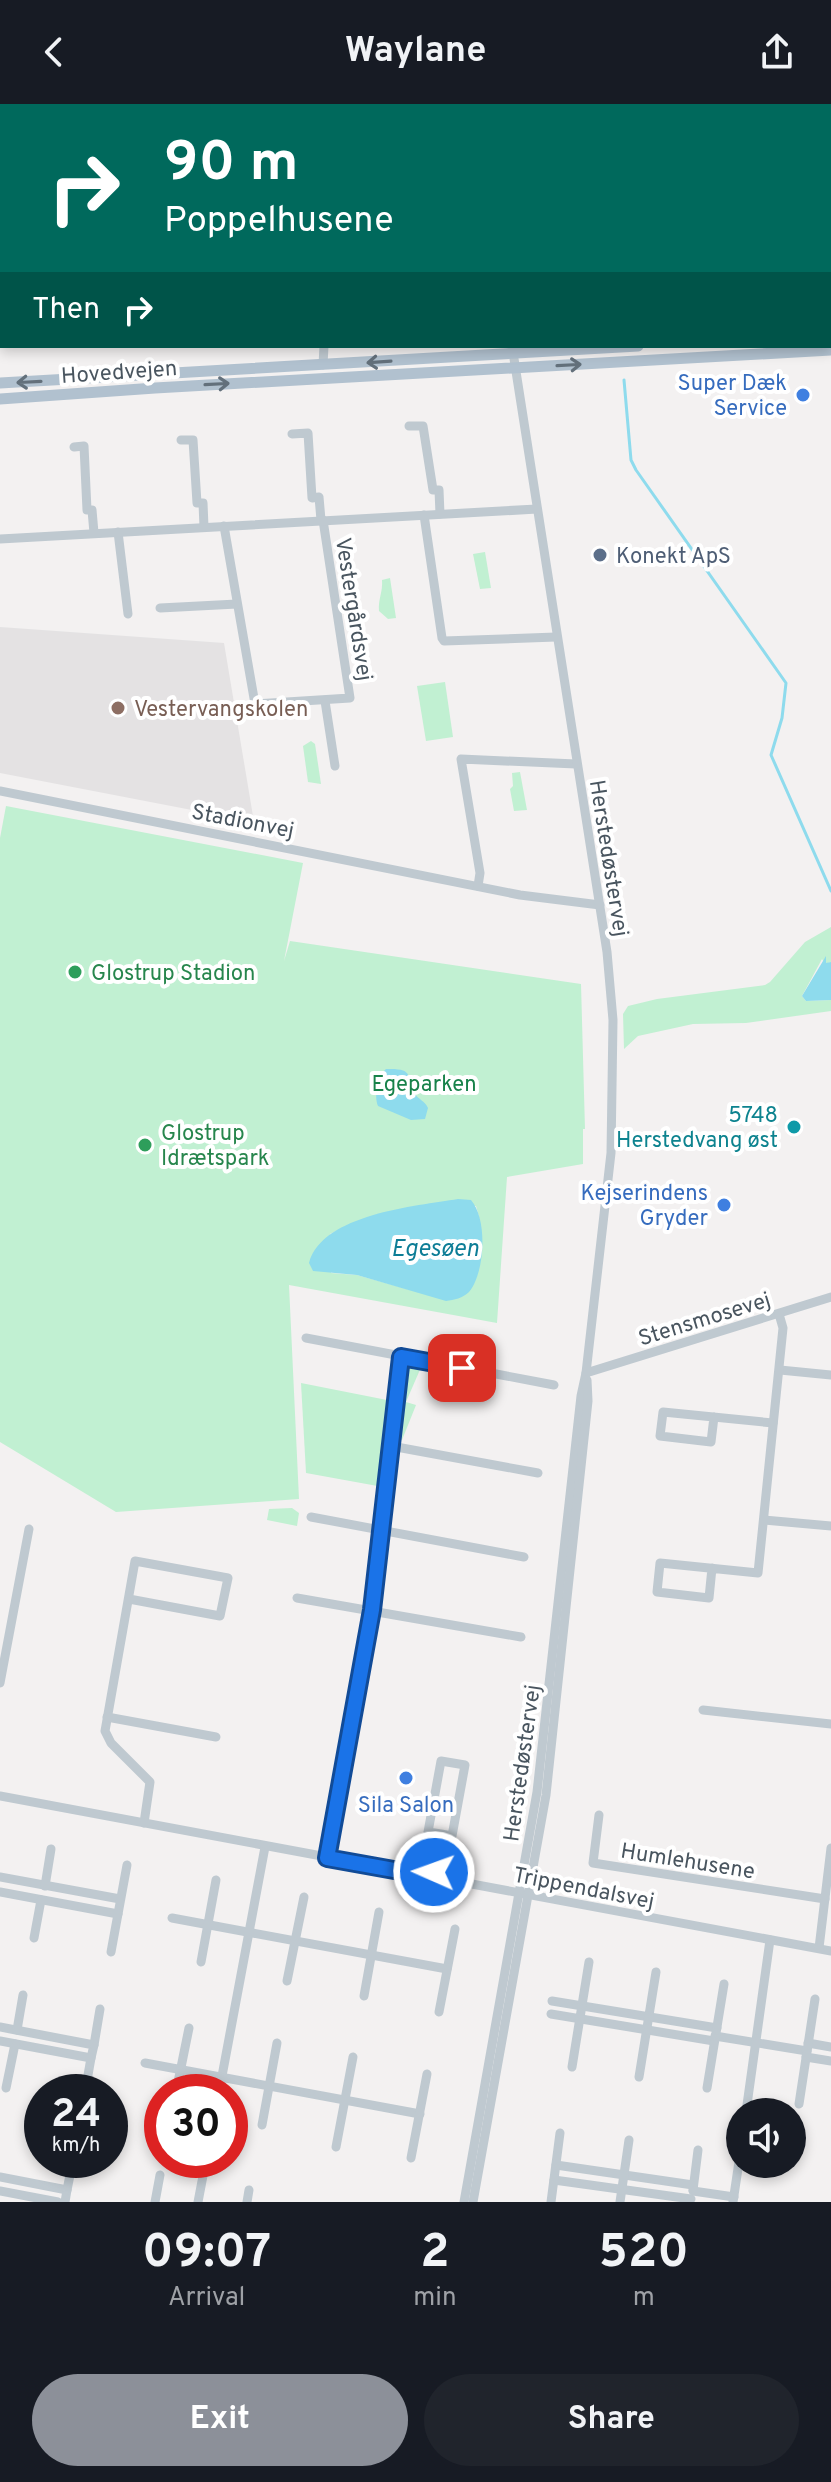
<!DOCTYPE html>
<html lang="en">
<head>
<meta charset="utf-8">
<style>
	:root { --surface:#171b24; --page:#20242c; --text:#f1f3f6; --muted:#9ea1a6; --accent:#8c9099 }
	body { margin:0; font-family:Overpass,sans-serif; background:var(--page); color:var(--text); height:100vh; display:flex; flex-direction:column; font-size:30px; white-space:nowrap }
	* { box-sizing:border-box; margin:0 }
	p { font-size:26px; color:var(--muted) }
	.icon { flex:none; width:44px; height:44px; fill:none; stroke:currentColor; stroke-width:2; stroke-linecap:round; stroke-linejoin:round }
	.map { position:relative; height:2098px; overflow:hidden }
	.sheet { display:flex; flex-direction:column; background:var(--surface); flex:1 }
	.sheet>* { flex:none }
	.hud { position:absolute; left:0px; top:0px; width:832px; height:244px; box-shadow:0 4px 12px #0003; background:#00695c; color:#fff; overflow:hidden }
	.fabs { position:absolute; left:726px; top:1994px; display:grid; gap:16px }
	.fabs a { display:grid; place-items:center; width:80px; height:80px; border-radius:50%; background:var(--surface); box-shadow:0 4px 12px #0003; font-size:40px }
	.speed { position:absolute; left:24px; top:1970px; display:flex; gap:16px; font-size:40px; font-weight:700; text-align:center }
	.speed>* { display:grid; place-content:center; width:104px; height:104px; border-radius:50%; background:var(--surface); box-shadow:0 4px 12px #0003; line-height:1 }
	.speed small { font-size:20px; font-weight:400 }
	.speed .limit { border:12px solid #d22; background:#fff; color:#111 }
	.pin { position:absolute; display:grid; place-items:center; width:68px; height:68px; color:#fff; margin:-34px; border-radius:16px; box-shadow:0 4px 12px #0006 }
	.me { position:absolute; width:88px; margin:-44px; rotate:272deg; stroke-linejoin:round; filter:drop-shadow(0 0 6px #0008) }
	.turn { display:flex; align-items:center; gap:28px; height:168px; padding:0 32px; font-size:36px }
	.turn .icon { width:104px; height:104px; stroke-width:2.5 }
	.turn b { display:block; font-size:56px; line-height:68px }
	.then { display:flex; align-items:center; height:76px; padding:0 32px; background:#0003; gap:16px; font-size:30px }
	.eta { display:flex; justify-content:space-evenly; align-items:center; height:136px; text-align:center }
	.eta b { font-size:48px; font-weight:700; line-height:56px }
	.primary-button { display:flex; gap:16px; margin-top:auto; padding:16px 32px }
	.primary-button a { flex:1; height:92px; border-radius:48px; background:var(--accent); color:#fff; font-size:32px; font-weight:700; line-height:92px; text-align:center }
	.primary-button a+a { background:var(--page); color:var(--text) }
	header { display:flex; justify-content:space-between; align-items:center; height:104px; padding:0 32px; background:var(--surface); font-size:36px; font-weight:700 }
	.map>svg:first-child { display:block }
	.education { fill:#e4e2e3 }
	.green { fill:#c1f0d2; fill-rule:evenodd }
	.water { fill:#8edbed }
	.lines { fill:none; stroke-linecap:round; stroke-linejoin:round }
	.stream { stroke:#8edbed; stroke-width:3 }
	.minor { stroke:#bfc9d0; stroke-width:9 }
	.major { stroke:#b1c1cf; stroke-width:11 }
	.oneway { stroke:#63707b }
	.route-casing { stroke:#114b97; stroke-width:20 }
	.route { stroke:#1a73e8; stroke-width:14 }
	.shop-dot { fill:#3f7fe0; stroke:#fff; stroke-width:3 }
	.service-dot { fill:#5c6f8a; stroke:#fff; stroke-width:3 }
	.education-dot { fill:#8d6e63; stroke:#fff; stroke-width:3 }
	.leisure-dot { fill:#2e9e5b; stroke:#fff; stroke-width:3 }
	.culture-dot { fill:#0f9aa8; stroke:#fff; stroke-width:3 }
	.labels { text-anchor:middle; stroke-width:8; stroke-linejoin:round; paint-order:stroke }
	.street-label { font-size:22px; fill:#49555f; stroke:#fff }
	.shop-label { font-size:22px; fill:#366cbe; stroke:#fff; text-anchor:end }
	.service-label { font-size:22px; fill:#4e5e75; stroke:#fff; text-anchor:start }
	.education-label { font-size:22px; fill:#785e54; stroke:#fff; text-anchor:start }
	.leisure-label { font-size:22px; fill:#27864d; stroke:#fff; text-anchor:start }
	.park-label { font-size:22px; fill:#18824a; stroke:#fff }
	.culture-label { font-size:22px; fill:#0d838f; stroke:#fff; text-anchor:end }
	.water-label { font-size:24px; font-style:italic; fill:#0d7d96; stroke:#fff }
</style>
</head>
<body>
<header><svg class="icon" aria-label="back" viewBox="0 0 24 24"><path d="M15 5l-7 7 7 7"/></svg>Waylane<svg class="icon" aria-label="share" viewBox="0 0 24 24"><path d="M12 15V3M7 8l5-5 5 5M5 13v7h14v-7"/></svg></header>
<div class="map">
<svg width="831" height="2098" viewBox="0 0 831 2098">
	<rect width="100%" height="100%" fill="#f3f1f1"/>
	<!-- education -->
	<polygon class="education" points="0,523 224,539 254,718 0,669"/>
	<!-- green -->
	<g class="green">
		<polygon points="485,448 491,484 480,485 473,450"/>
		<path d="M390,474L396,514L388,515L379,507C378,495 383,488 382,476Z"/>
		<polygon points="445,578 453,633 426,637 417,582"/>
		<polygon points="311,637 315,640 321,680 308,678 303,642"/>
		<polygon points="520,668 527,706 514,707 510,685 513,682 512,669"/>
		<path d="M6,702L303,759L284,857L290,837L581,880L585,1025H583V1060L507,1073L497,1219L289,1181L299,1395L116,1408L0,1338V734ZM476,1102C485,1130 481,1153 473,1180L432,1192L357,1171L331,1169L330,1130C380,1105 422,1105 476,1102Z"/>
		<polygon points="831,823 831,858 825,860 822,855 802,892 806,897 831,896 831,907 746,919 693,920 638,932 624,945 623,910 628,902 657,895 765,881 770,878 805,838"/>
		<polygon points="409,1259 422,1261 406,1298 416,1301 402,1336 400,1335"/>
		<polygon points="301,1279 392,1297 383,1383 306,1369"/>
		<polygon points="292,1404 299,1409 297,1422 267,1416 269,1405"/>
	</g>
	<!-- water -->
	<g class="water">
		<polygon points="826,852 826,859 831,858 831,896 806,897 802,892"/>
		<path d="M386,965C415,964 406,972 414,989C418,995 425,997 428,1004L425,1015L411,1016L378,1002C374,992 377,972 386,965Z"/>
		<path d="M458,1095L471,1096C488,1115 485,1169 469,1188C463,1194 454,1196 446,1197L357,1171L313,1167L309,1159C322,1110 416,1102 458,1095Z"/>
	</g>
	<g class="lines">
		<!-- stream -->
		<g class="stream">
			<polyline points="662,2 662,0"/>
			<polyline points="624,276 631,356 636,366 786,579 782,614 771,651 831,787"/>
		</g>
		<!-- minor -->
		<g class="minor">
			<polyline points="493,0 493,2"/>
			<polyline points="827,0 827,2"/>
			<polyline points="352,2 352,0"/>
			<polyline points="830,32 831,40"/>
			<polyline points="0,112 2,112"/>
			<polyline points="323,261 324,242"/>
			<polyline points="409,322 423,322 433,386 439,386 440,410"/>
			<polyline points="292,330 308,329 312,394 319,393 321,416"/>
			<polyline points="181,336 193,336 197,399 203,399 204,423"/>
			<polyline points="74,343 84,342 87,406 92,406 94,429"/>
			<polyline points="424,411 442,534 444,537 556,533"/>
			<polyline points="224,422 255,600 350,594 323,416"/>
			<polyline points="118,428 128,510"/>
			<polyline points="0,435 537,405"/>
			<polyline points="160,504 237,500"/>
			<polyline points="325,597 335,662"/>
			<polyline points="0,687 520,791 600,801"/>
			<polyline points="478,782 480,769 461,655 576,660"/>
			<polyline points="306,1234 554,1281"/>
			<polyline points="780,1266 831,1271"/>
			<polyline points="586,1269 831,1193"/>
			<polyline points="714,1313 711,1338 660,1332 663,1308 773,1319"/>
			<polyline points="391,1342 538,1369"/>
			<polyline points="311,1413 524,1453"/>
			<polyline points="764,1416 831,1422"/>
			<polyline points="712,1464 709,1494 657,1488 660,1459 758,1469 783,1224 779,1210"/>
			<polyline points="297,1494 521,1533"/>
			<polyline points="129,1495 220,1512 228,1474 135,1457 105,1627 111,1639 150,1678 144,1719"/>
			<polyline points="0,1579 29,1425"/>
			<polyline points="703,1606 831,1620"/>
			<polyline points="107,1613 216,1633"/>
			<polyline points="0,1692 831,1847"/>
			<polyline points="599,1711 593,1759 825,1795"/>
			<polyline points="327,1754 372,1506 401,1253"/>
			<polyline points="0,1773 120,1795"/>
			<polyline points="433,1773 441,1730 452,1732 465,1661 441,1657 428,1728 441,1730"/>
			<polyline points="45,1782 51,1745"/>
			<polyline points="0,1788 118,1810"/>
			<polyline points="172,1814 447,1865"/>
			<polyline points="34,1834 41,1796"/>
			<polyline points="819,1844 831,1744"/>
			<polyline points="111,1848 127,1761"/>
			<polyline points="201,1858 216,1776"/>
			<polyline points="287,1877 304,1793"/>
			<polyline points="364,1892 379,1808"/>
			<polyline points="552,1897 717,1924"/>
			<polyline points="439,1908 455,1825"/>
			<polyline points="551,1910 714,1937"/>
			<polyline points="0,1923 94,1941 91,1954 0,1937"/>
			<polyline points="17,1926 23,1891"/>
			<polyline points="715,1932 807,1947"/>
			<polyline points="808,1939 831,1943"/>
			<polyline points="94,1941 100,1905"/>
			<polyline points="806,1953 831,1957"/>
			<polyline points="145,1959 420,2010"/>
			<polyline points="572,1963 589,1858"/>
			<polyline points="639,1973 656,1868"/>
			<polyline points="6,1984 15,1940"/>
			<polyline points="707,1984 724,1880"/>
			<polyline points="85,1988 91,1954"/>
			<polyline points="176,1988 189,1924"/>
			<polyline points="219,1988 265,1743"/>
			<polyline points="799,2000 815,1895"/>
			<polyline points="746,2008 770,1836"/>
			<polyline points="262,2021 277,1939"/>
			<polyline points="336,2043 353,1953"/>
			<polyline points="411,2054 427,1970"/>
			<polyline points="556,2061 693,2081"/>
			<polyline points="0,2073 67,2086 65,2098"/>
			<polyline points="554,2076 691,2095"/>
			<polyline points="67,2086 73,2056"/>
			<polyline points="693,2086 698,2046"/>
			<polyline points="0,2087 58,2098"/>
			<polyline points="693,2087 734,2093"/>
			<polyline points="155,2098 160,2071"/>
			<polyline points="198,2098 206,2056"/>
			<polyline points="247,2098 249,2086"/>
			<polyline points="464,2098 537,1688 581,1292 586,1269 611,1049 613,916 607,848 512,242"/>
			<polyline points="473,2098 546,1691 588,1297 587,1276"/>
			<polyline points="551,2098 560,2029"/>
			<polyline points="620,2098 629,2036"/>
			<polyline points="733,2098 740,2051"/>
		</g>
		<!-- major -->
		<g class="major">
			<polyline points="830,232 831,232"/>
			<polyline points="0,279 638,242"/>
			<polyline points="0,295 155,284 831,246"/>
		</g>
	</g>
	<!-- one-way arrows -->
	<defs><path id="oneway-shaft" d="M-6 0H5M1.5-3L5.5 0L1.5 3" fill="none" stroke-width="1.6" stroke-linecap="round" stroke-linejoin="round" transform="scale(2)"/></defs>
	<g class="oneway">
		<use href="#oneway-shaft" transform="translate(379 258) rotate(176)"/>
		<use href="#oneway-shaft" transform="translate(569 261) rotate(-3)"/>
		<use href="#oneway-shaft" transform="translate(29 278) rotate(177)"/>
		<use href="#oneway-shaft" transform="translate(217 280) rotate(-3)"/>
	</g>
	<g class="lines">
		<!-- route casing -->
		<g class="route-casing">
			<polyline id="route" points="434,1768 433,1773 327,1754 372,1506 401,1253 462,1264"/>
		</g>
		<!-- route -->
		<use href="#route" class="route"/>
	</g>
	<!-- markers -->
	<g class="shop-dot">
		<circle cx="803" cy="291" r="8"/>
		<circle cx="724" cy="1101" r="8"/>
		<circle cx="406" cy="1674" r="8"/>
	</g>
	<circle class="service-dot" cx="600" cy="451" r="8"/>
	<circle class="education-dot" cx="118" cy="604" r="8"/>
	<g class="leisure-dot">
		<circle cx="75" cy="868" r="8"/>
		<circle cx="145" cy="1041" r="8"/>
	</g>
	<circle class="culture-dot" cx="794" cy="1023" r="8"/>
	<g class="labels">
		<!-- street labels -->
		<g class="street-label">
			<text transform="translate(119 267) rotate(-4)" y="8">Hovedvejen</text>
			<text transform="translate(355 505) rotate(81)" y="8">Vestergårdsvej</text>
			<text transform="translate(243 716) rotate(11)" y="8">Stadionvej</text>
			<text transform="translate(610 754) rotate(81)" y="8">Herstedøstervej</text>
			<text transform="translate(704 1214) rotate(-17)" y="8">Stensmosevej</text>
			<text transform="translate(521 1659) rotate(-82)" y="8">Herstedøstervej</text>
			<text transform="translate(688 1756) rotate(9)" y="8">Humlehusene</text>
			<text transform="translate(584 1783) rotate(11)" y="8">Trippendalsvej</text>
		</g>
		<!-- shop labels -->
		<g class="shop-label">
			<text x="787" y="286">Super Dæk<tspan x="787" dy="25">Service</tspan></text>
			<text x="708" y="1096">Kejserindens<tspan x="708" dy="25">Gryder</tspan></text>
			<text x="406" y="1708" text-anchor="middle">Sila Salon</text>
		</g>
		<!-- service labels -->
		<g class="service-label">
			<text x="616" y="459">Konekt ApS</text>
		</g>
		<!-- education labels -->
		<g class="education-label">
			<text x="134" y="612">Vestervangskolen</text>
		</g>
		<!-- leisure labels -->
		<g class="leisure-label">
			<text x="91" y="876">Glostrup Stadion</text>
			<text x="161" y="1036">Glostrup<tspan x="161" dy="25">Idrætspark</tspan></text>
		</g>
		<!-- park labels -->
		<g class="park-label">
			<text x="424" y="987">Egeparken</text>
		</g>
		<!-- culture labels -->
		<g class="culture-label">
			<text x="778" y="1018">5748<tspan x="778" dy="25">Herstedvang øst</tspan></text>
		</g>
		<!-- water labels -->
		<g class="water-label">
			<text x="435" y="1152">Egesøen</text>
		</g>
	</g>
</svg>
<div class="fabs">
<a><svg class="icon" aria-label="sound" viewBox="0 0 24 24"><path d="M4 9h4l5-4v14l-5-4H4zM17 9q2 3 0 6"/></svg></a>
</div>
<div class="speed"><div>24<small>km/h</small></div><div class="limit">30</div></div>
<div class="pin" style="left:462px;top:1264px;background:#d93025"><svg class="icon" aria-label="arrive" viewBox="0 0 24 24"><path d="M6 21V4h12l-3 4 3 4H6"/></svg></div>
<svg class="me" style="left:434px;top:1768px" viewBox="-20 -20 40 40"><circle r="17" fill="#1a73e8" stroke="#fff" stroke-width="3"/><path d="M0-11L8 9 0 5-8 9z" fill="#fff"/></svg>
<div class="hud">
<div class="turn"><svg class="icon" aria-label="right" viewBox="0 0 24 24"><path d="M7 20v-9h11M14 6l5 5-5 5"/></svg><div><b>90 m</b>Poppelhusene</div></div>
<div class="then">Then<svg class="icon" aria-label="right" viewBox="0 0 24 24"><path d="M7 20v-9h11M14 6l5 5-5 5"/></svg></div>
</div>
</div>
<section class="sheet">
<div class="eta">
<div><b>09:07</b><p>Arrival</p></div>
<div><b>2</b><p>min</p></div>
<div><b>520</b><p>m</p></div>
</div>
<div class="primary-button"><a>Exit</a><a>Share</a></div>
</section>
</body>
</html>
